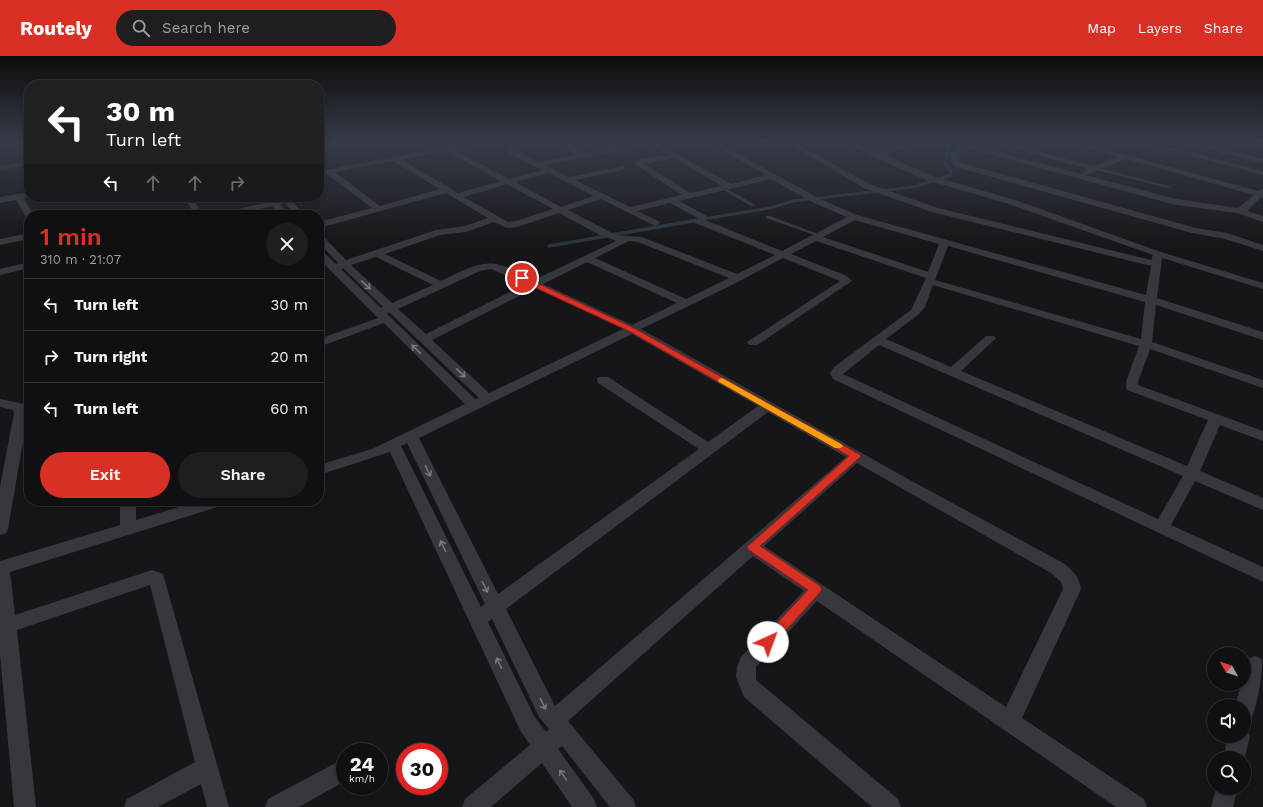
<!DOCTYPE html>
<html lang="en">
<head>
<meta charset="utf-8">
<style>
	:root { --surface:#101012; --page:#1e1e20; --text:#f1f3f6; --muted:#9c9d9f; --line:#303032; --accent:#d93025 }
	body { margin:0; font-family:"Work Sans",sans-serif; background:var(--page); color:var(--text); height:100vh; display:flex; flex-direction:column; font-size:15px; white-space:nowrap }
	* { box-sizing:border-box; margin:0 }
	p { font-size:13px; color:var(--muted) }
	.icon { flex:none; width:22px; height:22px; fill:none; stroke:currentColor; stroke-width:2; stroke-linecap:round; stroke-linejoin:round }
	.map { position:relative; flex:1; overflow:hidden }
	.details { position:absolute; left:24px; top:154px; width:300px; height:296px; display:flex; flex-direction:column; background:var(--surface); border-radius:16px; box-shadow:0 2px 6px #0003,0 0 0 1px var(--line) }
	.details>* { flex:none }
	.top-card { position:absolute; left:24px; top:24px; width:300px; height:122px; border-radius:16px; box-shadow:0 2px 6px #0003,0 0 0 1px var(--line); background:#202124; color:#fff; overflow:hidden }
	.needle { width:26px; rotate:309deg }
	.buttons { position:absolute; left:1207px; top:591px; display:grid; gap:8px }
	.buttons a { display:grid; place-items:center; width:44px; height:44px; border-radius:50%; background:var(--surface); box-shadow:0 2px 6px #0003,0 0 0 1px var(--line); font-size:20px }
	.speed { position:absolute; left:336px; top:687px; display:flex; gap:8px; font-size:20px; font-weight:700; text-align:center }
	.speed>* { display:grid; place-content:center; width:52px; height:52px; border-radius:50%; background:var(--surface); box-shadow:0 2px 6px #0003,0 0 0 1px var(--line); line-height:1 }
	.speed small { font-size:10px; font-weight:400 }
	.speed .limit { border:6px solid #d22; background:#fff; color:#111 }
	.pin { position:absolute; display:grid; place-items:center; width:34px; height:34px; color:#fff; margin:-17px; border:2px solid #fff; border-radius:50%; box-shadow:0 1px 4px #0007 }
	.me { position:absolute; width:44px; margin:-22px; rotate:43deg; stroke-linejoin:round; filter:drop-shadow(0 0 3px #0008) }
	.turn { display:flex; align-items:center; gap:14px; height:84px; padding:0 16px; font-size:18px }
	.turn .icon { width:52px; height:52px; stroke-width:2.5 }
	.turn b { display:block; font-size:28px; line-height:34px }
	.lanes { display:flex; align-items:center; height:38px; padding:0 16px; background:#0003; justify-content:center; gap:20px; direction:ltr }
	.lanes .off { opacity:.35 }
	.round { display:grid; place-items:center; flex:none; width:42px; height:42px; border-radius:21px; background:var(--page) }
	.summary { display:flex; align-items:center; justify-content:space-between; height:68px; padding:0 16px }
	h1 { font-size:24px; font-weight:600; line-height:30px; color:var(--accent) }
	.button { display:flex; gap:8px; margin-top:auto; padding:8px 16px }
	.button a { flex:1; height:46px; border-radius:24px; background:var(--accent); color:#fff; font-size:16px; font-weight:600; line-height:46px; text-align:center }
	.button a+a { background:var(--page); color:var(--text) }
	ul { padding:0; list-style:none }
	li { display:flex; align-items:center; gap:12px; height:52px; padding:0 16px; border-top:1px solid var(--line) }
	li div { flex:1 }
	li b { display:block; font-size:15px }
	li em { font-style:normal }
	header { display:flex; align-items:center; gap:24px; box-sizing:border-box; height:56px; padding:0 20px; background:var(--accent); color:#fff }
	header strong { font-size:19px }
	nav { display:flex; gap:22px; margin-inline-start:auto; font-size:14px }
	.search { width:280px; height:36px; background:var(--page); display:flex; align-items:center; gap:10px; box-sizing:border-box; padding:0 14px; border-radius:22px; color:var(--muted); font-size:15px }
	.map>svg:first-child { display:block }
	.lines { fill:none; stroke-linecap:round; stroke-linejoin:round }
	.stream-far1 { stroke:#2c353c; stroke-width:3 }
	.stream { stroke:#2c353c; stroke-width:3.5 }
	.building { fill:#29292c; stroke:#303034 }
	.service { fill:#37383d; fill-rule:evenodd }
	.minor { fill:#37383d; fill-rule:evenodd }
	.oneway { stroke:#757881 }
	.route { fill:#d93025; stroke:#8d1f18 }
	.slow { fill:#f59e0b }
</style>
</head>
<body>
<header>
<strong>Routely</strong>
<div class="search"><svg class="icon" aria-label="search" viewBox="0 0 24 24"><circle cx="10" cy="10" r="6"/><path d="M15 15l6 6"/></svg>Search here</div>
<nav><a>Map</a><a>Layers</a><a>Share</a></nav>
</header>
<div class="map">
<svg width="1263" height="751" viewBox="0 0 1263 751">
	<rect width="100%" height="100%" fill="#161618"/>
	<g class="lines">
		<!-- stream-far1 -->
		<polyline class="stream-far1" points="698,164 770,152 793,145 914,131 951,119 950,113 945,108 948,91 957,85"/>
		<!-- stream -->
		<polyline class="stream" points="549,190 704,163"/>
	</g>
	<!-- building -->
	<polygon class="building" points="29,93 29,97 16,99 14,95"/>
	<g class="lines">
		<!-- service -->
		<g class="service">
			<polygon points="1094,111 1169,130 1170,131 1168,132 1093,113 1093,111"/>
			<polygon points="722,131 724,131 755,149 751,150 722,133"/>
			<polygon points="766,160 770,160 821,179 817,180 766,162"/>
		</g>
		<!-- minor -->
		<g class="minor">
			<path d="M478,85H493L489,87L454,94L509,123L542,114L508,97V93H514L538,106L576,99L555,85H563L585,97L610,92L611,89L635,85H653L731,128L766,119L706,85H715L820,143L857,159L1146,239L1151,210L932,156L866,133L792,90L807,85H818V87L802,91L872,129L938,152L1151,204L1153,199L1009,148L926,124L838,85H848L877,96L916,85H926V87L884,98L932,120L1015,144L1161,196L1263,227V233L1162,202L1157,242L1263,276V284L1156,249L1152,286L1263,324V332L1150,293L1138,326V329L1263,375V385L1220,369L1200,415L1263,442V454L1195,425L1171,469L1263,511V526L833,323L830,317L834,311L911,254L926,222L816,185L791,198L847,220L852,225L757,289H749L747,286L840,225L783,202L730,230L641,273L908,423L1063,507C1073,514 1079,521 1081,533L1022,662L1144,743L1147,751H1116L817,545L756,611V624L898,743L901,751H872L744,641L736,621L737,611L741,601L804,535L753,500L568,665L633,743L636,751H610L562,690L558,693L594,743L597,751H572L542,707L491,751H462L465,743L530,689L520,674L390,396L319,419V409L372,393L465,348L384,267L319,291V283L378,262L319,203V194L322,195L336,208L338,207L319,187V178L322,179L346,204L436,174L465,170L488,162L446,137L319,172V166L372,152L327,118L319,119V115ZM646,87L668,99L640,103L635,108L682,139L630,151L575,124L624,114V110L569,121L545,109L614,96H617L618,92ZM446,95L501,125L458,137L402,104ZM674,102L722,130L690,137L644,108ZM393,105L440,133L380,150L335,116ZM549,117L594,140L561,151L515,126ZM771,123L814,147L847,161L782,195L705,164L708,162L707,160L679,145ZM507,128L553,153L516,165L508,166L464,141ZM601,143L655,170L660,167L658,165L637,155L670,147L698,162L693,165L695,167L775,199L737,218L642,181L616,179L568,154ZM559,157L600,179L616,185L534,224C523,219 512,212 500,209C480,203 459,217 441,225L385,198L440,179L466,176L494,166L507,172L517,171ZM855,164L939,188L928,216L823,181ZM629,185L638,186L729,222L686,243L595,202ZM948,190L1145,246L1141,283L935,224ZM376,201L433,229L392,247L351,209ZM587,206L677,247L632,269L543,228ZM343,212L383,251L381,252L341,213ZM491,213L526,228L426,278L398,253L480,215ZM933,229L1139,290L1126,326V331L1127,334L1208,364L1187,410L961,315L994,284L996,282L994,280H986L951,311L886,283L919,258L925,251ZM535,232L623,273L489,337L432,284ZM389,256L479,342L475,343L387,258ZM632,278L758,350L708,386L608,321H598L597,324L598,327L699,393L498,538L419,382ZM879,289L1183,420L1158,463L843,318ZM768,356L846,401L555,650L506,553ZM407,387L485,548L481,551L401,390ZM857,407L1051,517L1061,526L1063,533L1006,651L764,490ZM492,563L539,661L549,673L546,676L534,660L488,566Z"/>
			<polygon points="944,85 956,85 1176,143 1238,152 1254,139 1126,103 1086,119 1082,117 1088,113 995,87 999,85 1094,110 1118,101 1065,85 1076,85 1258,135 1263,133 1263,142 1261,141 1247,155 1263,160 1263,166 1237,157 1176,149 966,92 957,98 959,106 962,107 1196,172 1227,177 1263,189 1263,195 1225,183 1192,177 956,111 952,107 949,97 959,90"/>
			<polygon points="1135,85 1147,85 1263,115 1263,119"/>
			<polygon points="1178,85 1190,85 1263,103 1263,107"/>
			<polygon points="29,105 29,109 0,114 0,110"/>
			<polygon points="29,136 29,141 31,141 24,142 33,159 29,159 29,162 26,161 16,144 0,147 0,141"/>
			<polygon points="184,141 192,141 203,159 195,159"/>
			<polygon points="265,141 273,141 276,144 281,143 280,141 289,141 304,159 295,159 285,147 280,148 288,159 279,159 272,150 236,159 221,159 222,157 268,146"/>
			<polygon points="29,177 29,183 0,189 0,183"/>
			<polygon points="29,206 29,212 0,219 0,213"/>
			<polygon points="0,343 24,348 28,357 8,473 6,477 0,479 0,431 14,357 13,354 0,351"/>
			<polygon points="120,445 136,445 136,464 199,445 226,445 224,449 10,516 15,559 152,514 163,518 229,751 207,751 201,728 158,751 124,751 127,743 195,706 150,529 17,574 36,751 14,751 0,598 0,505 120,469"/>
			<path d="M1255,600L1262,603C1263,616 1257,651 1251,664L1244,667V650H1235L1241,628H1244V614L1248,603Z"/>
			<polygon points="1244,672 1247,673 1250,680 1244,704 1244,702 1223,702 1228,680 1244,680"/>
			<polygon points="345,702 345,725 299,751 265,751 268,743"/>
			<polygon points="1216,732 1238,732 1233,751 1211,751"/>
		</g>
	</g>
	<!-- one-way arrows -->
	<defs><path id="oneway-shaft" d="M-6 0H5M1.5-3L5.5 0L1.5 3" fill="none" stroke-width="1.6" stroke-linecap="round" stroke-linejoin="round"/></defs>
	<g class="oneway">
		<use href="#oneway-shaft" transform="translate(366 229) rotate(43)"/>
		<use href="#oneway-shaft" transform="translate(416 293) rotate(-136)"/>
		<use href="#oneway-shaft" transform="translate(461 317) rotate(43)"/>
		<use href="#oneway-shaft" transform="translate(428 415) rotate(64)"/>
		<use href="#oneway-shaft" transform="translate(443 490) rotate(-116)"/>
		<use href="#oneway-shaft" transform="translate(485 531) rotate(64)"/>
		<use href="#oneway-shaft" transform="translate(499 607) rotate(-116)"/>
		<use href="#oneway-shaft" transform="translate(543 648) rotate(64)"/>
		<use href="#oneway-shaft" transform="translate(563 719) rotate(-125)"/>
	</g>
	<!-- sky -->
	<linearGradient id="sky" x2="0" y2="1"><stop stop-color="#0c0c0d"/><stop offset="0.45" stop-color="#363c48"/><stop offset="1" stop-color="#363c48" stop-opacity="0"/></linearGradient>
	<rect width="1263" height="190" fill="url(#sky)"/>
	<!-- route -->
	<polygon class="route" points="519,221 524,221 634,272 859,398 861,400 859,402 760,490 820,530 822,534 772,590 768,592 763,590 761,586 763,582 808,534 749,494 747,491 849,400 629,275 519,224"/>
	<!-- slow -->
	<polygon class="slow" points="722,322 841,388 843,390 841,392 835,392 719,326 718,325 719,323"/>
</svg>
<div class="buttons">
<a><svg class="needle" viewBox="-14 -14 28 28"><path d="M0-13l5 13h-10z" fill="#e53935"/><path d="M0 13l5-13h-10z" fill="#9c9d9f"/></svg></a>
<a><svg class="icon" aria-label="sound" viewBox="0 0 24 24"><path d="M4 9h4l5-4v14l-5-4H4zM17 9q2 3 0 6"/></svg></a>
<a><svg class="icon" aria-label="search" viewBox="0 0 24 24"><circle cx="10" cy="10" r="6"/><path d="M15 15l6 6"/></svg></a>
</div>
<div class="speed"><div>24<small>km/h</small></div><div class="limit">30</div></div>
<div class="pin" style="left:522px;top:222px;background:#d93025"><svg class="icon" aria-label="arrive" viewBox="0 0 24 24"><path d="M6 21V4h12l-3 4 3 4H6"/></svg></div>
<svg class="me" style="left:768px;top:586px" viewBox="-20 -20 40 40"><circle r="19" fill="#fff"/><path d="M0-13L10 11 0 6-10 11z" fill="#d93025"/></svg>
<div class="top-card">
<div class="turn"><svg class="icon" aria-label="left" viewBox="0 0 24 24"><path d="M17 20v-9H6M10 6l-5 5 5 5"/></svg><div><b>30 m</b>Turn left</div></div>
<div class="lanes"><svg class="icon" aria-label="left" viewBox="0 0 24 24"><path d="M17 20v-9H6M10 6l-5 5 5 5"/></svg><svg class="icon off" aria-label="ahead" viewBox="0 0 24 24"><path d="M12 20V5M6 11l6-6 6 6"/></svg><svg class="icon off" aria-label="ahead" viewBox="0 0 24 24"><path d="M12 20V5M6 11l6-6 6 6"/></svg><svg class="icon off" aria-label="right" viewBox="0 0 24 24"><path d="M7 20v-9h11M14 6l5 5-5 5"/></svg></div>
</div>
<section class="details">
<div class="summary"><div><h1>1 min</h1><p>310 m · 21:07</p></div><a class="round"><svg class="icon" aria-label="close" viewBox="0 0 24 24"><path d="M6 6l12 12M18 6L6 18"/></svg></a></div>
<ul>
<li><svg class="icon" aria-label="left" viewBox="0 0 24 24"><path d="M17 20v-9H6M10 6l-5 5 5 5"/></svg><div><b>Turn left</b></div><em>30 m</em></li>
<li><svg class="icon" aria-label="right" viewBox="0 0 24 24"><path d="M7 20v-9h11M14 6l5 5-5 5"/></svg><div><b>Turn right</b></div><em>20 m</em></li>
<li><svg class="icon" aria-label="left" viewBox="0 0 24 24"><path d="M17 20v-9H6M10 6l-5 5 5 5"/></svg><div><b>Turn left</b></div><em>60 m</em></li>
</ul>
<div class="button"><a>Exit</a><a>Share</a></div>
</section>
</div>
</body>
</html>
